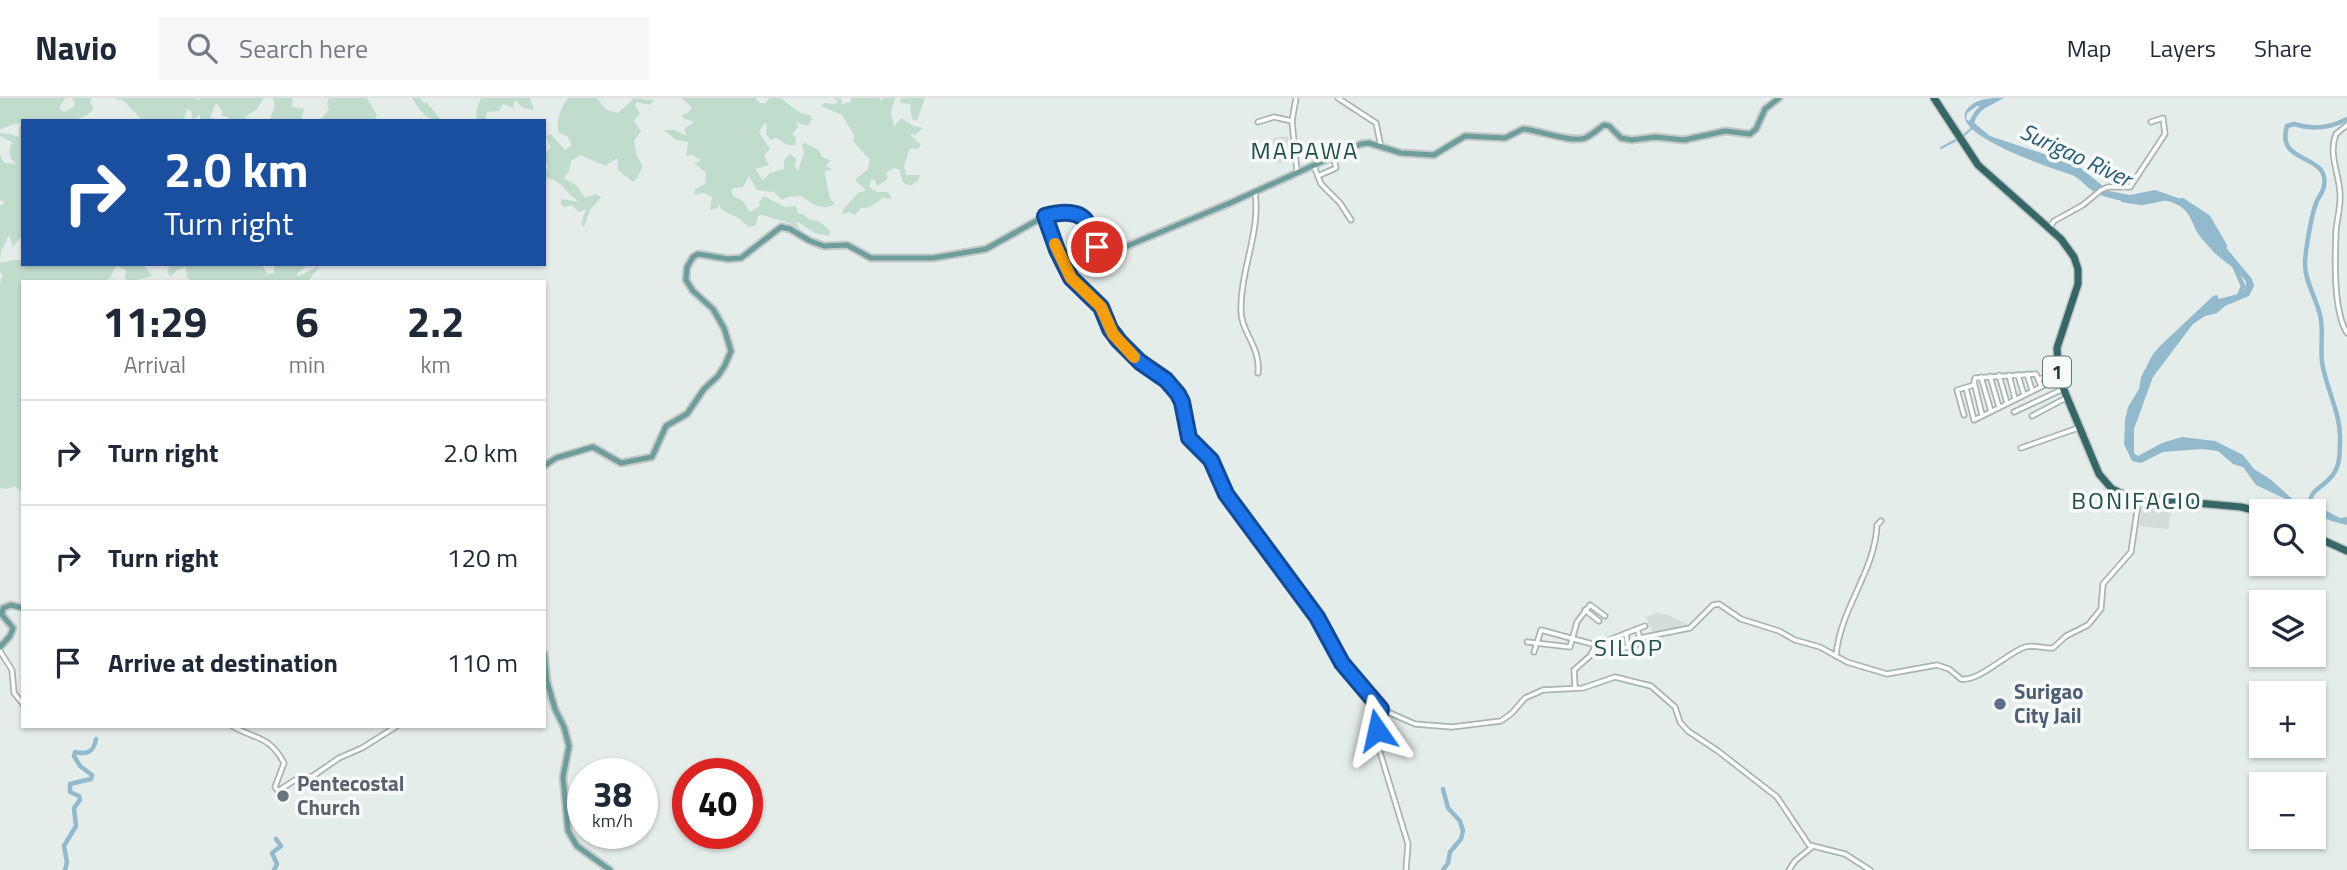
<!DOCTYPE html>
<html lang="en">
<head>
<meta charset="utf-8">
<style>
	:root { --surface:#fff; --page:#f6f6f7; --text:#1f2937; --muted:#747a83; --line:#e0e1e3 }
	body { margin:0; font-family:"Titillium Web",sans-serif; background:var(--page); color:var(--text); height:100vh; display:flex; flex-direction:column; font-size:26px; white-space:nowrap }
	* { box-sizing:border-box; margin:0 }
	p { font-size:23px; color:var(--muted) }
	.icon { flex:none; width:38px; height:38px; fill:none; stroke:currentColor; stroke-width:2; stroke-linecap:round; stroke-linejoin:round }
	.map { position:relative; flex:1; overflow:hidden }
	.side { position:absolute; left:21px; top:182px; width:525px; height:448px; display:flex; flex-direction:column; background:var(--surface); border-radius:0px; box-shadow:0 2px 5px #0004 }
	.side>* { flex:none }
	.guide { position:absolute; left:21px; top:21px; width:525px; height:147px; border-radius:0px; box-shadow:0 2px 5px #0004; background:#1a4fa0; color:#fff; overflow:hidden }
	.buttons { position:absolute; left:2249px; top:401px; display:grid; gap:14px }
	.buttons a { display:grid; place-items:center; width:77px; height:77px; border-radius:0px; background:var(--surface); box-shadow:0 2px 5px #0004; font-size:35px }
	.speed { position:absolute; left:567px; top:660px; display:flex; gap:14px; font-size:35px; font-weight:700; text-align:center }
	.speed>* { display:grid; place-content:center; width:91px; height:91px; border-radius:50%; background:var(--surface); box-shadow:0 2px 5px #0004; line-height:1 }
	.speed small { font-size:18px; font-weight:400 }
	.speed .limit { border:10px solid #d22; background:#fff; color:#111 }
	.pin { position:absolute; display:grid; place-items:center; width:60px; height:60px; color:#fff; margin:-30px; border:4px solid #fff; border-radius:50%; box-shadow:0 2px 7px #0007 }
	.me { position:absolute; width:77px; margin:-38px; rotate:349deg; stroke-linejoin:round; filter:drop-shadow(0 0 5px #0008) }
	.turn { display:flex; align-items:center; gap:24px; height:147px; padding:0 28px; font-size:32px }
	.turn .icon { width:91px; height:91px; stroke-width:2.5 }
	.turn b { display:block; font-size:49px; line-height:60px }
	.eta { display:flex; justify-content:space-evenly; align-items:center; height:119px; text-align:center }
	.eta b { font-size:42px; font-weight:700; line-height:49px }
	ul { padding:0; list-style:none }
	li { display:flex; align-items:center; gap:21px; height:105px; padding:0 28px; border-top:2px solid var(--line) }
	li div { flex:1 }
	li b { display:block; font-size:26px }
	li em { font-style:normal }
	header { display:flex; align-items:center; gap:42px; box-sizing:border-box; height:98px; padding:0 35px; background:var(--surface); border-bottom:2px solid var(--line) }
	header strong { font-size:33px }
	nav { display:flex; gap:38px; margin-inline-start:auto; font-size:24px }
	.search { width:490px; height:63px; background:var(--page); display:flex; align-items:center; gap:18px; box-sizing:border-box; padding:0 24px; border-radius:0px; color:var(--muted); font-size:26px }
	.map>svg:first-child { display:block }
	.built { fill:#d3ddda }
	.green { fill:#c0dccc }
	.water { fill:#93bacc }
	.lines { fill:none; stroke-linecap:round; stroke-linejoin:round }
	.stream { stroke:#93bacc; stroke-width:2 }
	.river { stroke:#93bacc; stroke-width:4.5 }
	.minor-casing { stroke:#a8b5b3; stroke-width:7 }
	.major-casing { stroke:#c2c9c8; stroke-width:9 }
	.highway-casing { stroke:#c2c9c8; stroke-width:10 }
	.minor { stroke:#fff; stroke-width:3.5 }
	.major { stroke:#6e9e9a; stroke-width:5 }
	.highway { stroke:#346765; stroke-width:7 }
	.route-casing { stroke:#114b97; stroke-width:18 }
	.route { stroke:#1a73e8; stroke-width:12 }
	.slow { stroke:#f59e0b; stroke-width:12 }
	.service-dot { fill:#5c6f8a; stroke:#f6faf8; stroke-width:2.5 }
	.worship-dot { fill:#6b7280; stroke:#f6faf8; stroke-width:2.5 }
	.labels { text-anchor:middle; stroke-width:7; stroke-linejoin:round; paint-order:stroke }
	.shield { fill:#f6faf8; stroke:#647674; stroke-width:2 }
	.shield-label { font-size:19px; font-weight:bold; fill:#263d3b }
	.service-label { font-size:21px; font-weight:bold; fill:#4e5e75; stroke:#f6faf8; text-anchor:start }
	.worship-label { font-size:21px; font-weight:bold; fill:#5b616d; stroke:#f6faf8; text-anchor:start }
	.water-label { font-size:23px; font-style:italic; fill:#255a74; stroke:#f6faf8 }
	.quarter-label { font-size:24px; letter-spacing:2px; fill:#234e4a; stroke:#f6faf8 }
</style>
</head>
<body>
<header>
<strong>Navio</strong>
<div class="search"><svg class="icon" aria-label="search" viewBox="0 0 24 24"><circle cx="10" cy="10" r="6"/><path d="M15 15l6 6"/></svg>Search here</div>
<nav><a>Map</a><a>Layers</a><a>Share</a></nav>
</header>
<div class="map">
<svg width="2347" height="772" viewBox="0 0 2347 772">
	<rect width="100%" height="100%" fill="#e5edeb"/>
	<!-- built -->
	<g class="built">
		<polygon points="1288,38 1288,65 1273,65 1273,40"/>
		<polygon points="2143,405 2172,409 2168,431 2139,428"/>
		<polygon points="1656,515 1666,516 1687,526 1689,529 1654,537 1646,519"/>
	</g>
	<!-- green -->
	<g class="green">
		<path d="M0,0H65L59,10L64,14L74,9L75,5L72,0H92L90,4L94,11C71,35 31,14 0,32Z"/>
		<polygon points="114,0 195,0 198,2 200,0 264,0 256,12 245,19 247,23 227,23 229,20 221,17 222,12 216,5 210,19 218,23 200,23 200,16 194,21 192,20 191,13 187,11 185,19 180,23 143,23 124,3"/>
		<polygon points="273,0 293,0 292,9 304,11 301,23 269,23 275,8"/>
		<polygon points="329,0 367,0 377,17 374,23 318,23 329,12 327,6"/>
		<path d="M412,0H420L424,5L426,4L442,23C426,23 420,12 412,0Z"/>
		<polygon points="481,0 530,0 534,12 523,10 515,2 513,10 503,6 499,13 487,14 486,23 477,23 476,14"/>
		<path d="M568,0H597L605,11L618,15L634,0L655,2L649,7L637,4L635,7L640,15L634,23L641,33L634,43L637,58L643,68L635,83H632L618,72L617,60L605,68L580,57L571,63L569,73L564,80L577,88L585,100L596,96L601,99L590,112L584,129L581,126L586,111L579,114L572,107L565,109L561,107V101L579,104C565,95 566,85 545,79L548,68L544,62V55L551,50L546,38L551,36L565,52L572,47L567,38L558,34C557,19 560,11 568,0Z"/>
		<path d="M681,0H755L760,5H766L769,0H781L800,15L810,17L812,21L808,27H803L795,23L798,29L792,36L796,40L795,47H787L776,40L771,42L766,36L767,25L764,26L759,34L770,51L764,58L769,67L755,71L763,82L770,75L784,71V62L790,56L796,61L795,69L798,73L804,55L802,46L805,45L819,52L822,59L831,62L826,68L832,71L825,73V76L830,100L835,106C821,114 812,105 801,98L787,99L782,102L774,94L757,92L749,78L743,89L733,90L731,93L733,98L743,103L750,114L760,108L759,104L764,98L785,109L796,108L798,115L803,116L810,122L819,123L830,133L829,138L815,135L798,124L796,125L801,132L789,125L762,117L758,118L756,127L749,129L740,121L722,112L718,105V110L710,112L712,99L704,95L694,97L695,91L705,86L706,75L694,65L701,62L692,57L686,58L688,44L676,42L664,32H675L687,38L684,31L694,24L683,20L682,17L688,15L692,9Z"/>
		<path d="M834,0H841L842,6L851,4V0H879L882,3L883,0H895L891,14L894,29L901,20L914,28L923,30L915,37L910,36L921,47L918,51L910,50L904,67L906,77H920L918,82L912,87H907L902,83L900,72L895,70L887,74V82L877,88L875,82L871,81L869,89L878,94H888L892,101L883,100C875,105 871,111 861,110L855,117L849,114L843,116L842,113L858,95L866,92L856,83V81L868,71L870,60L866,58L853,43L854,37L842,17L821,8L825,5L835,6L838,3Z"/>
		<polygon points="901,0 925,0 917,23 912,21 910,6 900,5"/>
		<path d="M23,25V136L13,149L9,137L1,154L0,164V108L5,104L0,102V56L4,65L16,66C8,58 8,55 12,44L0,38V35L10,36L19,39V29Z"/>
		<polygon points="14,162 23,162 23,166 143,166 152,178 128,184 125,179 126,172 116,168 110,180 104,184 23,184 23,396 15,388 6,391 0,390 0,186 3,176 0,175 0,165"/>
		<polygon points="171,166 261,166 268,176 274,175 274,166 308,166 298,175 297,179 317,169 318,171 307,184 192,184 187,179 186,169 177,172 171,179 167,174"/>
	</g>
	<!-- water -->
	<path class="water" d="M2004,0L1987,9L1977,8L1967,15L1966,21L1969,23L1972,19V23L1990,38L2077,67L2109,93L2130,97L2155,92L2181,101L2209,122L2219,141L2252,181L2254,188L2249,198L2225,208L2217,215L2205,218L2193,226L2153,279L2134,331V355L2138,358L2162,345L2182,339L2215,343L2243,357L2254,371L2270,381L2298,406L2311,410H2321L2340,420L2347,419V427L2331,423L2256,387L2243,369L2233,366L2218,353L2202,351L2163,354L2141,365L2132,363L2124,346L2125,322L2128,309L2139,291L2141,279L2153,256L2160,248L2213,198L2217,197L2219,201L2238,196L2245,191L2246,184C2237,169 2222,164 2211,151C2206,145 2198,138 2195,130C2190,119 2188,112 2176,106C2157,97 2138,107 2118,102C2110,100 2100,98 2093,93C2086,89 2080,80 2072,77C2055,71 1941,35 1969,9C1978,0 1991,0 2004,0Z"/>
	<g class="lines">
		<!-- stream -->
		<g class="stream">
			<polyline points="1963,38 1972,30"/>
			<polyline points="1941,50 1958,41"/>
		</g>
		<!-- river -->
		<g class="river">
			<path d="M1972,26C1973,13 1986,7 1996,0"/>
			<polyline points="2123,102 2142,105 2166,100"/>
			<polyline points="2182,102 2208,119 2225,148"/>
			<polyline points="2233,165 2243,188 2239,198"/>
			<path d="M2309,411C2310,389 2320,393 2332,378C2340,369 2340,354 2340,342C2341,315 2326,291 2322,264C2320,248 2324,232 2320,217C2316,199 2305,184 2305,166C2305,154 2312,113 2317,103C2319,98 2323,94 2324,88C2330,54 2275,68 2287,28L2294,26C2312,32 2330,30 2347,21"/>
			<path d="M65,772L67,764L64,748L76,728L74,710L80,702L79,698L70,694V686L91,681L92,677L80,668L74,658L75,654C87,657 94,654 96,641"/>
			<polyline points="274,772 277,766 272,755 281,748 276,741"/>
			<polyline points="1443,772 1448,765 1450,754 1461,741 1463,733 1460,723 1448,710 1443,691"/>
		</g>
		<!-- minor casing -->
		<g class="minor-casing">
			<g id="minor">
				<polyline points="1296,0 1292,23 1297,74"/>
				<polyline points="1338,0 1376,25 1381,49"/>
				<polyline points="1258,24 1274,19 1292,23"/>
				<path d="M2347,27L2336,36C2328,56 2339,75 2340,95C2341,108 2337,121 2336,133C2335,160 2333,213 2347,235"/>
				<polyline points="1314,68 1321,86 1340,105 1351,122"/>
				<polyline points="1318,78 1336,70 1333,57"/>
				<path d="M1255,94C1261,134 1240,172 1241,213C1241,234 1261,249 1258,275"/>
				<polyline points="1045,118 1057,152 1071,180 1101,209 1112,234 1119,243 1138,263 1166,282 1178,296 1182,304 1185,331 1189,340 1211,362 1226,396 1317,519 1342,565 1381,611"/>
				<polyline points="2050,129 2054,123 2083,107 2101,92 2108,89 2130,89 2165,36 2163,20 2151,24"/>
				<polyline points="2027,276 2032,292"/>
				<polyline points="1999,277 2007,305"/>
				<polyline points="2009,277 2015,301"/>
				<polyline points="2018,277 2024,297"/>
				<polyline points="1990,278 1999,309"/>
				<polyline points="1981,279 1991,313"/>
				<polyline points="2038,281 2057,277"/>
				<polyline points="1966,290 1974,322 2059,280"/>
				<polyline points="2014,314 2063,291"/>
				<polyline points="1964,317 1957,292 1974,287"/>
				<polyline points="1982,317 1974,284 1975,280 2036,276 2041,288"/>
				<polyline points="2032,318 2066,300"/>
				<polyline points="2021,350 2078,330"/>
				<polyline points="1585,512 1599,523"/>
				<polyline points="1626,535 1628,549"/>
				<path d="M1640,540L1690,530L1713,507L1719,506L1741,521L1779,533L1795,542L1820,549L1847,564L1887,576L1937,567L1949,571L1961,581C1979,584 2007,555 2025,549C2035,546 2044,551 2053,550L2066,538L2088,527L2101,511L2103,486L2131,454L2139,400"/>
				<polyline points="1527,544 1570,549 1577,524 1590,507 1605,518"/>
				<polyline points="0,553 12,572 14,595 23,606"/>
				<polyline points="1534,554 1541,532 1596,547 1645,528"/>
				<polyline points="1604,556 1638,546 1640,540 1637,531"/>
				<path d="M1836,558C1840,510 1875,474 1877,427L1881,423"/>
				<polyline points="1575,589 1574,572 1590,558 1596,547"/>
				<path d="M232,628C256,642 269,637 284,665L275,689L278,693L295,682L313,678L339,660L362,650L397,628"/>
				<polyline points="1406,772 1408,746 1379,651 1378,632 1381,611 1415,626 1452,629 1501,623 1512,615 1525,600 1543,592 1583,590 1615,579 1651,588 1675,609 1680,624 1688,633 1718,653 1777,699 1809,747 1845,756 1870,772"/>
				<polyline points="1789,772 1795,763 1812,749"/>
			</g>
		</g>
		<!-- major casing -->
		<g class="major-casing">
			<g id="major">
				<path d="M544,368L556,360L593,349L621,365L652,359L666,328L687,316L704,291L718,278L725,267L731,253L724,230L713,211L693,193L686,182L687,169L693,159L698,156L728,161L741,160L781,129L790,131L810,143L824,148L847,147L871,160H933L986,151L1045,118L1070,115L1081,118L1087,124L1097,149L1113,154L1230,105L1361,46L1369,45L1401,55L1434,57L1465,38L1505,40L1523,31C1537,32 1572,45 1585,40C1592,37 1598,31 1604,27L1609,28L1621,40L1632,42L1655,39L1684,42L1725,33L1750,36L1756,31L1765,11L1779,0"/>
				<polyline points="0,549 10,538 13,530 2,517 3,510 11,507 23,510"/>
				<polyline points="544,555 547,583 555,611 564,629 569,648 563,679 568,733 577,748 610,772"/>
			</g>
		</g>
		<!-- highway casing -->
		<g class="highway-casing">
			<g id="highway">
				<polyline points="1934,0 1978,67 2061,141 2074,159 2078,171 2078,186 2057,250 2059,280 2099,376 2112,391 2130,399 2241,409 2261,414"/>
				<polyline points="2314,438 2347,453"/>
			</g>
		</g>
		<!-- minor -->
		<use href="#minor" class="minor"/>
		<!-- major -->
		<use href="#major" class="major"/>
		<!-- highway -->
		<use href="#highway" class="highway"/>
	</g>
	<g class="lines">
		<!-- route casing -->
		<g class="route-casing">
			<path id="route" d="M1097,149C1092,142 1092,135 1088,127C1082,111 1059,114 1045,118L1057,152L1071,180L1101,209L1110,231L1119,243L1140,264L1166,282L1178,296L1182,304L1189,340L1211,362L1226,396L1317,519L1342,565L1381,611L1377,632"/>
		</g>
		<!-- route -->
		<use href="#route" class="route"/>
		<!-- slow -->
		<polyline class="slow" points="1055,146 1071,180 1101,209 1113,236 1134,259"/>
	</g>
	<!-- markers -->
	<circle class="service-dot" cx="2000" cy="606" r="7"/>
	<circle class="worship-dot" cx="283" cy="698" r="7"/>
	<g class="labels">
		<!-- shield labels -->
		<rect class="shield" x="2043" y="258.5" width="28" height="31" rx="5"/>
		<g class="shield-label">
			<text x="2057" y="281">1</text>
		</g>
		<!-- service labels -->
		<g class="service-label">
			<text x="2014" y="601">Surigao<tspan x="2014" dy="24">City Jail</tspan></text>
		</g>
		<!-- worship labels -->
		<g class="worship-label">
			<text x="297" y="693">Pentecostal<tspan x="297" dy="24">Church</tspan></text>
		</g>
		<!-- water labels -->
		<g class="water-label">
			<text transform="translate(2076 57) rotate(25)" y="8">Surigao River</text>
		</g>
		<!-- quarter labels -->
		<g class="quarter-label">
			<text x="1305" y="61">MAPAWA</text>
			<text x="2137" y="411">BONIFACIO</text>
			<text x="1629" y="558">SILOP</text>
		</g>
	</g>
</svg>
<div class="buttons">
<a><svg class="icon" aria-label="search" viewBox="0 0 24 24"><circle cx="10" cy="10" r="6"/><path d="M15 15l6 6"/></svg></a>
<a><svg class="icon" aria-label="layers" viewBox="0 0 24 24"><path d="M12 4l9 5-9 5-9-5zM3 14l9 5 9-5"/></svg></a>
<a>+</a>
<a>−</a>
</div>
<div class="speed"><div>38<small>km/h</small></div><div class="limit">40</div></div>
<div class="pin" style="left:1097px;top:149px;background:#d93025"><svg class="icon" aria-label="arrive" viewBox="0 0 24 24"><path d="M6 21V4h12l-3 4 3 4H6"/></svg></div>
<svg class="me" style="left:1377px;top:632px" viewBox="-20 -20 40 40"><path d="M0-17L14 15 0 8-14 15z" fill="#1a73e8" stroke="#fff" stroke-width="4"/></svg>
<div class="guide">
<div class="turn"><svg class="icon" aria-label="right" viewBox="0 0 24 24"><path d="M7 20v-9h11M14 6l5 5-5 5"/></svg><div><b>2.0 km</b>Turn right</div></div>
</div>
<section class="side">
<div class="eta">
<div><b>11:29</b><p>Arrival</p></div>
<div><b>6</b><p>min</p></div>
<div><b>2.2</b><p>km</p></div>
</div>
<ul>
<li><svg class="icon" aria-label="right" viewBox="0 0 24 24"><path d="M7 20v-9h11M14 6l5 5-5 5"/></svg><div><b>Turn right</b></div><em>2.0 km</em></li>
<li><svg class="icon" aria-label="right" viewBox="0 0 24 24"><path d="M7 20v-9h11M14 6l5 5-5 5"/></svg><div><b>Turn right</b></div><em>120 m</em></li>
<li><svg class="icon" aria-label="arrive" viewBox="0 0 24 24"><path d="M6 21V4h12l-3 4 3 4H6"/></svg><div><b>Arrive at destination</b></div><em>110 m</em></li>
</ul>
</section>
</div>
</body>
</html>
